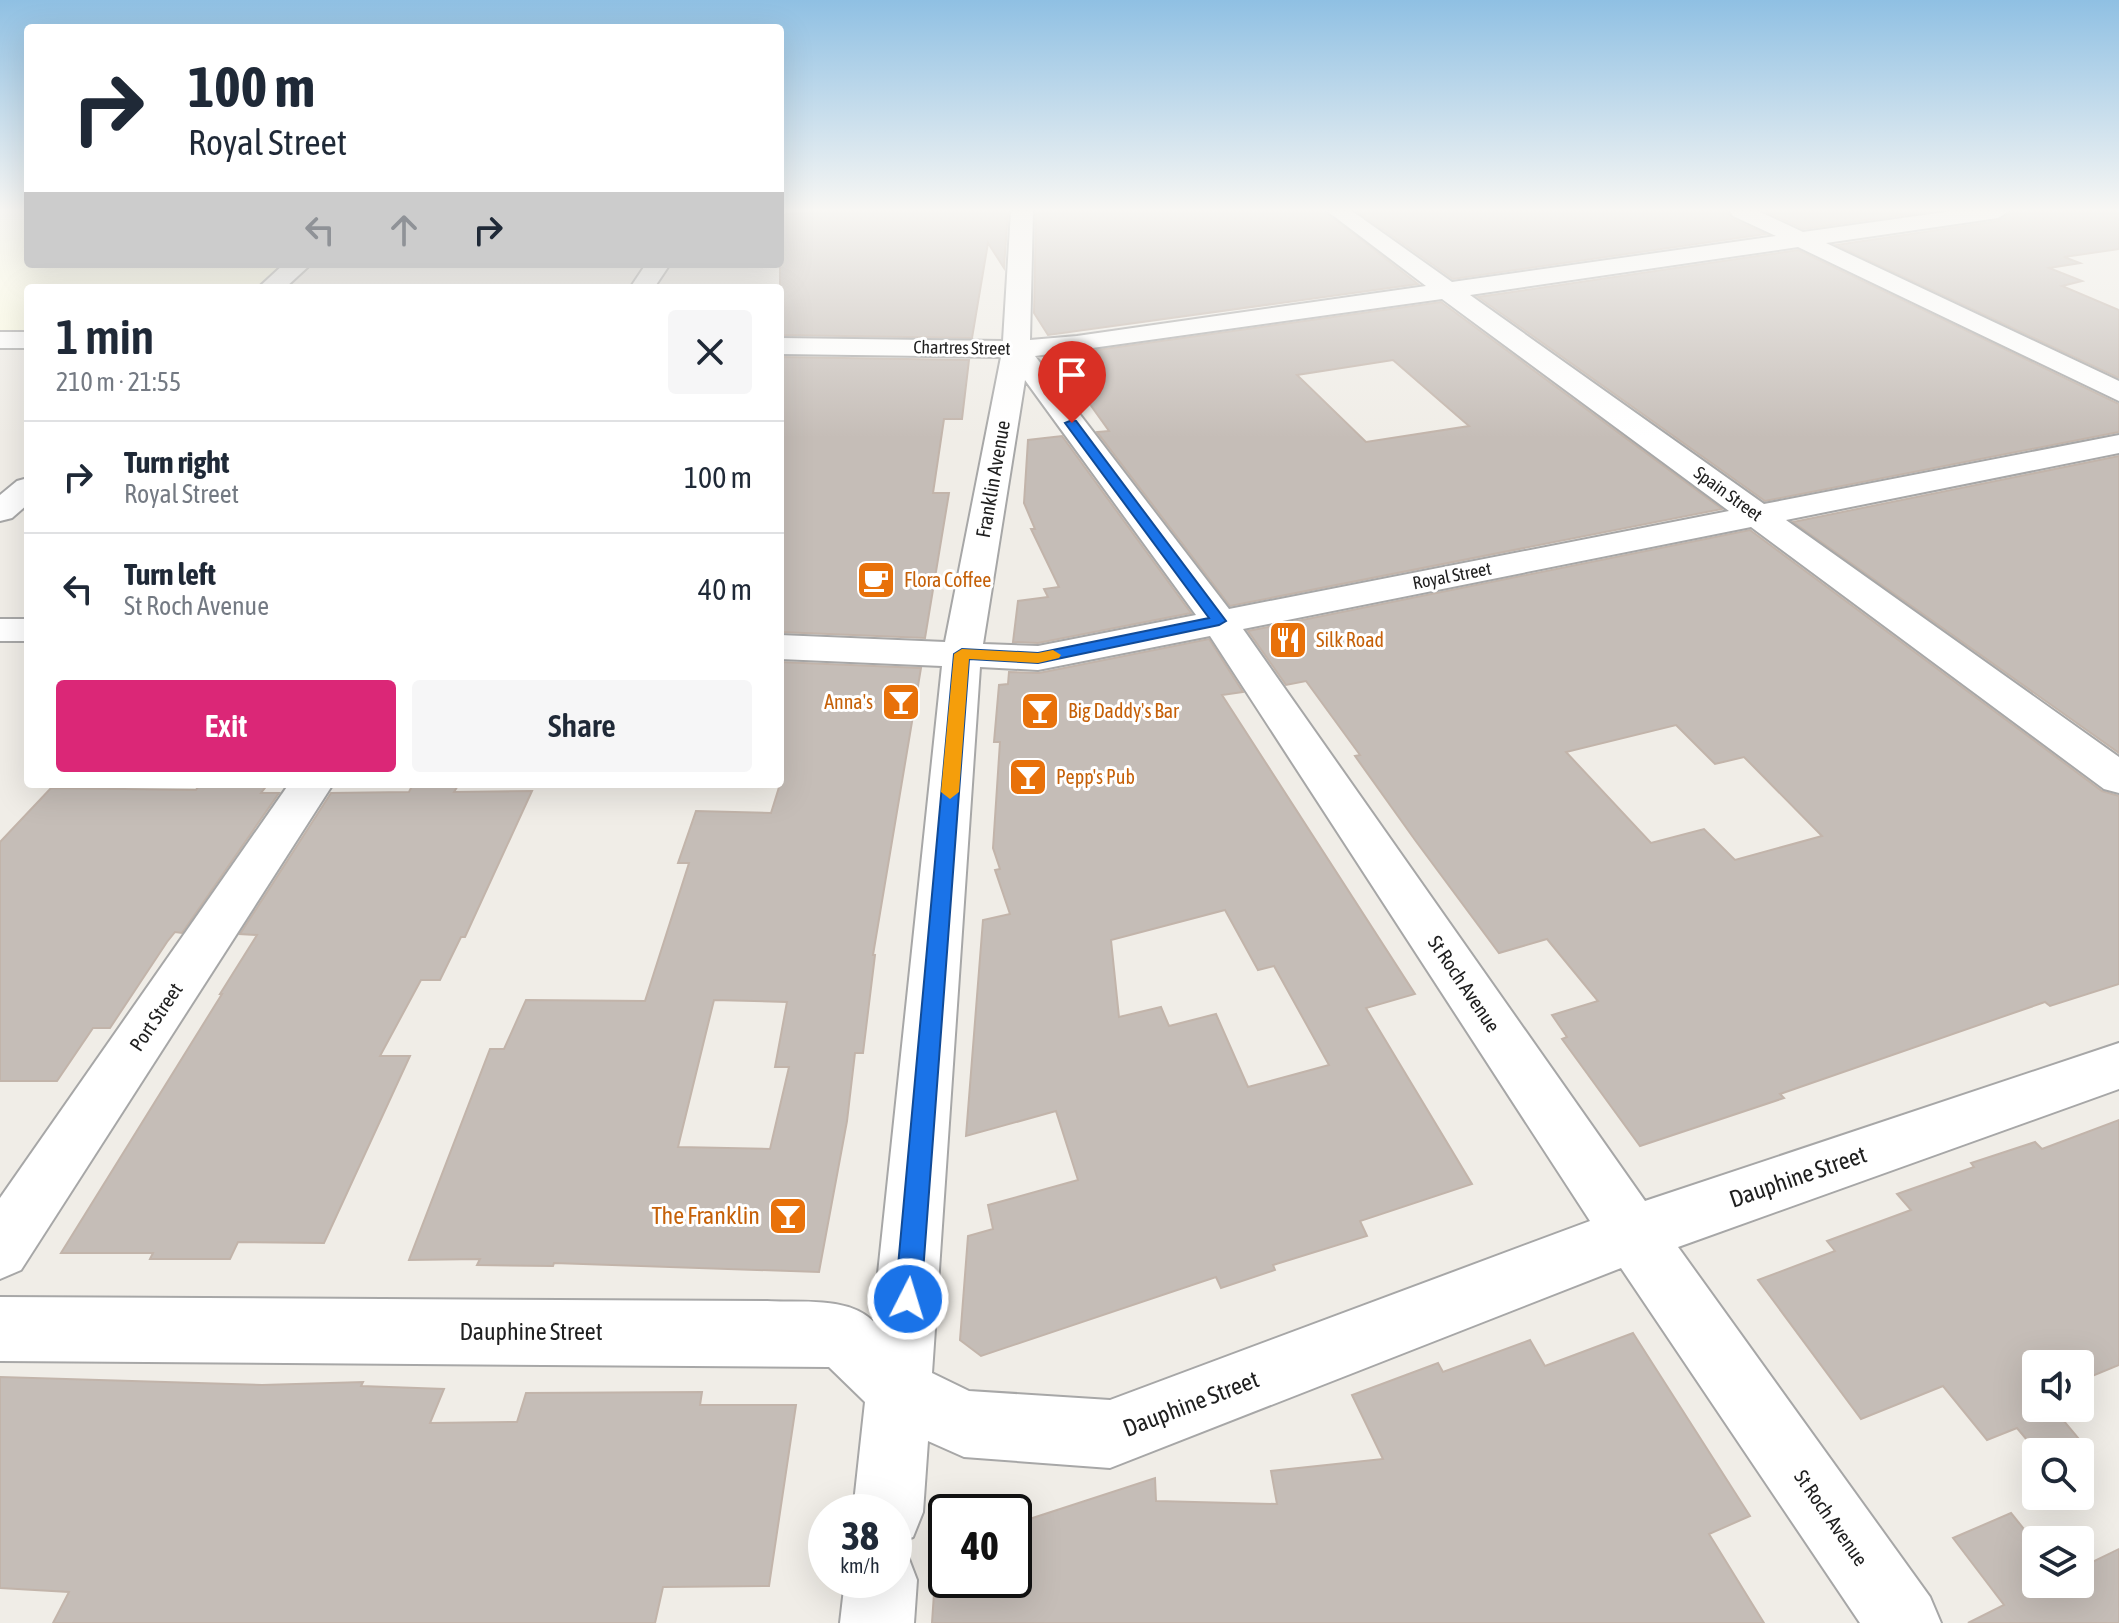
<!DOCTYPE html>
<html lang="en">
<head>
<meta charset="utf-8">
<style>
	:root { --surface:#fff; --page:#f6f6f7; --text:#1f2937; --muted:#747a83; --line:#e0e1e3; --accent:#db2777 }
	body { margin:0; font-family:"Asap Condensed",sans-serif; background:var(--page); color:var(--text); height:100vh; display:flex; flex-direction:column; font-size:30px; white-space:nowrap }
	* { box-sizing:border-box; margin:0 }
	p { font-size:26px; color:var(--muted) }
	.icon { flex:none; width:44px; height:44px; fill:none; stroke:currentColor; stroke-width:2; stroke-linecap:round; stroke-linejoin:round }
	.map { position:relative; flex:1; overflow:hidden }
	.side { position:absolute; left:24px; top:284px; width:760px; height:504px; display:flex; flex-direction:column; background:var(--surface); border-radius:8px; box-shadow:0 8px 32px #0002 }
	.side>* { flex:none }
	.guide { position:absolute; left:24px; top:24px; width:760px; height:244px; border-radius:8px; box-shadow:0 8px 32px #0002; background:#fff; color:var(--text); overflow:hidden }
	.fabs { position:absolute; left:2022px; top:1350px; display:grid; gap:16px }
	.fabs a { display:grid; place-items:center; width:72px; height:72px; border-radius:8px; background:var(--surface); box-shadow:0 8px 32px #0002; font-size:40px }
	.speed { position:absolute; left:808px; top:1494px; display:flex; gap:16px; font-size:40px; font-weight:700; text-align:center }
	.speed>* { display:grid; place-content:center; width:104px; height:104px; border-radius:50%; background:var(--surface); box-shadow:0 8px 32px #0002; line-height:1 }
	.speed small { font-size:20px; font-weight:400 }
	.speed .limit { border:4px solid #111; border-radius:12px; background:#fff; color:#111 }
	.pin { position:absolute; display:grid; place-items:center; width:68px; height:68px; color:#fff; margin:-82px -34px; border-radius:50% 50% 50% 0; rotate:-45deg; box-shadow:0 0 8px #0007 }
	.pin .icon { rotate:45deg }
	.me { position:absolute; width:88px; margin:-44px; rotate:5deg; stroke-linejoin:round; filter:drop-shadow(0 0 6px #0008) }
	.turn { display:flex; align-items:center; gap:28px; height:168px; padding:0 32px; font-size:36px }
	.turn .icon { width:104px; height:104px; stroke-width:2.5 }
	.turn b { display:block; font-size:56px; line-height:68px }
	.lanes { display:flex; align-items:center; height:76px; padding:0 32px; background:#0003; justify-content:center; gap:40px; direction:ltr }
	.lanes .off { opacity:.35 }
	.round { display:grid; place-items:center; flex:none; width:84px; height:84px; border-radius:8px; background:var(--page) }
	.overview { display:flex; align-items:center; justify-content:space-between; height:136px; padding:0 32px }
	h1 { font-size:48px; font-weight:600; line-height:60px }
	.action { display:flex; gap:16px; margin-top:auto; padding:16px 32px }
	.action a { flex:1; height:92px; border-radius:8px; background:var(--accent); color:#fff; font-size:32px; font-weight:600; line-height:92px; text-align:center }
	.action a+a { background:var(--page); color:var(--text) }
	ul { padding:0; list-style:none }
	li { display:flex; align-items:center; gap:24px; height:112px; padding:0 32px; border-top:2px solid var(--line) }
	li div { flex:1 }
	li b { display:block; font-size:30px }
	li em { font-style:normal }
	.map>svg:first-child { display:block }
	.education { fill:#fefee3 }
	.building { fill:#c5bdb7; stroke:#c2b4aa; stroke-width:2; fill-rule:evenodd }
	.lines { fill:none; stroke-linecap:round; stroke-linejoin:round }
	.minor-casing { stroke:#a7a7a7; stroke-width:4 }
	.minor { fill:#fff; fill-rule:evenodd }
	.route { fill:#1a73e8; stroke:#114b97; stroke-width:2 }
	.slow { fill:#f59e0b }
	.labels { text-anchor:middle; stroke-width:6; stroke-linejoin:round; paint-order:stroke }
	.far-street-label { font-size:18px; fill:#202020; stroke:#fff }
	.street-label { font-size:20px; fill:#202020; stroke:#fff }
	.food-label { font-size:20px; fill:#c56008; stroke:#fff; text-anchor:start }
	.near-street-label { font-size:24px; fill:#202020; stroke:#fff }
	.near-food-label { font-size:24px; fill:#c56008; stroke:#fff; text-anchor:end }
</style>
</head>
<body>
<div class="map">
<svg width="2119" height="1623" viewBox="0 0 2119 1623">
	<rect width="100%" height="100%" fill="#f0ede7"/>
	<!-- education -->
	<polygon class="education" points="0,211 28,211 28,264 299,264 270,288 28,288 28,340 0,340"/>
	<!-- building -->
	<g class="building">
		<polygon points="819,211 1008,211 1004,268 988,243 972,338 780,335 780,215"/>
		<polygon points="1036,211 1324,211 1418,284 1048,335 1034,313"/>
		<polygon points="1357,211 1727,211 1732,219 1766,234 1453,279"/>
		<polygon points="1765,211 1931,211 1803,229"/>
		<polygon points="2012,211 2119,211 2119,249 2064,257 2080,263 2049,268 2082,281 2062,286 2119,310 2119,378 1836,245 1998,221"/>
		<polygon points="1798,250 2119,404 2119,432 1765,501 1478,297"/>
		<path d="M1441,302L1722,509L1230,606L1097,432L1109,431L1072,379L1075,378L1061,355ZM1393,360L1469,426L1366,442L1297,375Z"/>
		<polygon points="780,357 969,360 962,419 944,419 933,493 949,493 925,638 780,632"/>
		<polygon points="1062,436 1191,613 1038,643 1013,642 1018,601 1048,597 1044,589 1059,587 1031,529 1035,529 1024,503 1028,440"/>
		<polygon points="2119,456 2119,753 1793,522"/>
		<path d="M1750,530L2102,791L2119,796V984L2050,1006L2045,1002L1780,1094L1784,1098L1640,1146L1562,1039L1567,1037L1552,1015L1598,1001L1547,939L1499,953L1415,840L1355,756L1360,755L1306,681L1286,685L1248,631ZM1676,725L1715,764L1744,757L1822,836L1735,860L1704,829L1651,843L1566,752Z"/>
		<path d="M1209,639L1243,692L1222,695L1415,994L1366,1008L1472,1184L1360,1221L1367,1236L1273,1265L1275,1270L1221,1288L1216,1277L981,1356L960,1340L968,1236L993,1229L988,1205L1078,1180L1056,1111L966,1136L983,920L1010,914L995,870L1000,869L993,848L1000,742H994L999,685L1008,684L1009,672L1039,673ZM1225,910L1258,970L1274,966L1329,1065L1248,1087L1216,1014L1169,1026L1161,1007L1119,1017L1111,940Z"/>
		<path d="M780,662L921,668L873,955H875L863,1053H855L847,1121L819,1272L554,1263L553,1266L477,1265L480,1259L409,1260L490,1049H504L526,1000L645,1001L689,863H678L696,811L771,813L780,784ZM714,1000L787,1002L775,1067H789L770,1149L678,1147Z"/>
		<polygon points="200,784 268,784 261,793 279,793 182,933 175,932 167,942 110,1028 93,1028 57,1081 0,1081 0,842 51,788 196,790"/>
		<polygon points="413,784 459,784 454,792 532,791 465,937 461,937 440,980 421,980 380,1056 410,1056 324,1243 238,1242 230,1259 150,1259 153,1253 61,1253 222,994 220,994 257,935 240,934 331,793 409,792"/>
		<polygon points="2119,1120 2119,1365 2080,1381 2080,1364 2036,1364 2036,1408 2053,1408 2079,1439 2048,1452 2037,1452 2017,1428 1987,1440 1943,1386 1861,1419 1758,1280 1835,1251 1827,1241 1911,1210 1897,1194 1974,1167 1971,1163 2035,1142 2042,1149"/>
		<polygon points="1633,1333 1750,1516 1709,1534 1764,1623 932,1623 937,1549 946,1546 946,1580 1014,1580 1014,1524 1155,1478 1156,1501 1277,1504 1271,1471 1383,1459 1352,1395 1438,1363 1443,1372 1530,1340 1545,1366"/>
		<polygon points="0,1377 262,1385 363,1382 361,1386 444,1389 430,1423 517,1422 526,1393 702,1392 700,1405 796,1405 769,1586 663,1587 655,1623 53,1623 69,1592 0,1588"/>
		<polygon points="2011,1513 2036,1544 2036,1590 2047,1584 2080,1584 2080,1568 2119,1549 2119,1623 1968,1623 2004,1605 1953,1538"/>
	</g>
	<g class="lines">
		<!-- minor casing -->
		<g class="minor-casing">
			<g id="minor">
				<path d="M1011,211H1033L1030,340L1077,336L1426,286L1327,211H1352L1452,282L1776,236L1733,216L1730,211H1758L1803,232L1952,211H2009L1998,218L1826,243L2119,381V401L1798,247L1470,295L1764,504L2119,435V453L1786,520L2119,757V793L2104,789L1751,527L1243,629L1645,1201L2119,1043V1089L1678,1247L1930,1597L1941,1623H1860L1621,1268L1110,1468L964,1457L928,1441L923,1512L913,1537L894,1544V1512H853L865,1402L829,1367L0,1361V1297L767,1301C801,1303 847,1296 873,1321L942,666L780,659V635L945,642L1001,357L780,354V338L1003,341ZM1442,299L1729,511L1229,609L1035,356ZM1025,380L1196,615L1038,646L983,644ZM1210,636L1590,1221L1110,1400L969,1391L932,1373L980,667L1038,670Z"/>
				<polygon points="284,264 311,264 285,288 258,288"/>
				<polygon points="646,264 670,264 654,288 630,288"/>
				<rect x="0" y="332" width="28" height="16"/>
				<polygon points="28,478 28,504 12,518 0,521 0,495 17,481"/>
				<rect x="0" y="619" width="28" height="22"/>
				<polygon points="289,784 333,784 21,1270 0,1279 0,1198"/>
				<polygon points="894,1549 907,1554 917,1580 914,1623 840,1623 845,1580 894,1580"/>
			</g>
		</g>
		<!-- minor -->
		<use href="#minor" class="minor"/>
	</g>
	<!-- sky -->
	<linearGradient id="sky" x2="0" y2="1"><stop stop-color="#8fc0e3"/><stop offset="0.48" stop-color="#f8f7f4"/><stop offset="1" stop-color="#f8f7f4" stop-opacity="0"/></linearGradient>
	<rect width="2119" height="438" fill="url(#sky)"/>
	<!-- route -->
	<polygon class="route" points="1072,420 1076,421 1226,621 1219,625 1038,663 969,659 921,1299 917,1308 908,1311 899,1308 895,1299 954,654 962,649 1038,653 1209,618 1065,423"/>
	<!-- slow -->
	<polygon class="slow" points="962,649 1038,653 1053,650 1061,655 1059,658 1038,663 969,659 959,792 950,799 941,792 954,654"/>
	<!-- icons -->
	<defs>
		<g id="cafe-square" transform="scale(2)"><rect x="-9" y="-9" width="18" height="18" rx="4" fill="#e8710a" stroke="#fff"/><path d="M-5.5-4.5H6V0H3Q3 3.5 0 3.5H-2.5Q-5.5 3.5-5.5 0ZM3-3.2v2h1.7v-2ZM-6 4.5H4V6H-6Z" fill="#fff"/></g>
		<g id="restaurant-square" transform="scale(2)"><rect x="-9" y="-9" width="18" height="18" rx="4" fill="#e8710a" stroke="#fff"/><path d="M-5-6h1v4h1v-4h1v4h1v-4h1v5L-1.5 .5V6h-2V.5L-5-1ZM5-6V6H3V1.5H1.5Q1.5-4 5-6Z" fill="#fff"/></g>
		<g id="bar-square" transform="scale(2)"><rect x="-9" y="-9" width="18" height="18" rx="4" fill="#e8710a" stroke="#fff"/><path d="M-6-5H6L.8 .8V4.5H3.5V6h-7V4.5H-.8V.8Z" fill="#fff"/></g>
	</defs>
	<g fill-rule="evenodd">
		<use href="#cafe-square" x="876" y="580"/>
		<use href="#restaurant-square" x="1288" y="640"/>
		<use href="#bar-square" x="901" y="702"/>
		<use href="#bar-square" x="1040" y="711"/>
		<use href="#bar-square" x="1028" y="777"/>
		<use href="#bar-square" x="788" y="1216"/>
	</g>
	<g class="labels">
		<!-- far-street labels -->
		<g class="far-street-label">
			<text transform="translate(962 348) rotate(1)" y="6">Chartres Street</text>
			<text transform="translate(1728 494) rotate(36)" y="6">Spain Street</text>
			<text transform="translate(1452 576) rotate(-11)" y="6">Royal Street</text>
		</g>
		<!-- street labels -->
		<g class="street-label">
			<text transform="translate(993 479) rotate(-80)" y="7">Franklin Avenue</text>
			<text transform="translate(1464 984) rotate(56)" y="7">St Roch Avenue</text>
			<text transform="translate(156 1017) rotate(-56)" y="7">Port Street</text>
			<text transform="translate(1831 1518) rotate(55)" y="7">St Roch Avenue</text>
		</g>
		<!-- food labels -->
		<g class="food-label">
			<text x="904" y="587">Flora Coffee</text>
			<text x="1316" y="647">Silk Road</text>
			<text x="873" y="709" text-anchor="end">Anna's</text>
			<text x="1068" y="718">Big Daddy's Bar</text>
			<text x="1056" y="784">Pepp's Pub</text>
		</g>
		<!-- near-street labels -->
		<g class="near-street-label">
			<text transform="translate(1798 1177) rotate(-19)" y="8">Dauphine Street</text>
			<text x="531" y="1340">Dauphine Street</text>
			<text transform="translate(1191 1404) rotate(-21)" y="8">Dauphine Street</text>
		</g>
		<!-- near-food labels -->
		<g class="near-food-label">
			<text x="760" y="1224">The Franklin</text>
		</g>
	</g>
</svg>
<div class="fabs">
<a><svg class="icon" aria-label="sound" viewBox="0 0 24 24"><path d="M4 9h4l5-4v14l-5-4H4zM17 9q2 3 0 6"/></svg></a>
<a><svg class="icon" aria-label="search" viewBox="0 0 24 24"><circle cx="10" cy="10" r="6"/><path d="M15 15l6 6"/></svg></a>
<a><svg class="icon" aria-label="layers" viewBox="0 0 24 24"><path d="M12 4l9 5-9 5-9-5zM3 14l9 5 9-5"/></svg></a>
</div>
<div class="speed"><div>38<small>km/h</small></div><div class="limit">40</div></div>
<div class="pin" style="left:1072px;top:423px;background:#d93025"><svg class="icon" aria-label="arrive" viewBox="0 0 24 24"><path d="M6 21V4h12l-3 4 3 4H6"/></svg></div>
<svg class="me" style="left:908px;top:1299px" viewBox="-20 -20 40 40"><circle r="17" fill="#1a73e8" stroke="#fff" stroke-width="3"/><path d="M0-11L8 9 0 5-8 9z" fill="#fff"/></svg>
<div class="guide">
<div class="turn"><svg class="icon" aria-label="right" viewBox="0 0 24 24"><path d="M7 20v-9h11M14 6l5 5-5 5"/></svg><div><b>100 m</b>Royal Street</div></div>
<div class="lanes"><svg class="icon off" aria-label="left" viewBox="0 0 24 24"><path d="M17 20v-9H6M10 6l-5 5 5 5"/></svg><svg class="icon off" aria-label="ahead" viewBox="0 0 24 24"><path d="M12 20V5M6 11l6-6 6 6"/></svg><svg class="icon" aria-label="right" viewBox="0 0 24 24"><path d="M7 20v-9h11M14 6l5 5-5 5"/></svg></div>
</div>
<section class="side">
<div class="overview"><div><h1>1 min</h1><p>210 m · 21:55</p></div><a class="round"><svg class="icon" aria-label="close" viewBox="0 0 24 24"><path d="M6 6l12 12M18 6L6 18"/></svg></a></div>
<ul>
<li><svg class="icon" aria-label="right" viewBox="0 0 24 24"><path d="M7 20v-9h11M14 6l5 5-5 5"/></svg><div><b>Turn right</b><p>Royal Street</p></div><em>100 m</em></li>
<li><svg class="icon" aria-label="left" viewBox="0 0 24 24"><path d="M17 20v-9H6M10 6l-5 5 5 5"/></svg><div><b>Turn left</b><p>St Roch Avenue</p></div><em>40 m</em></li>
</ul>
<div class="action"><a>Exit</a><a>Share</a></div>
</section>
</div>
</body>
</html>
